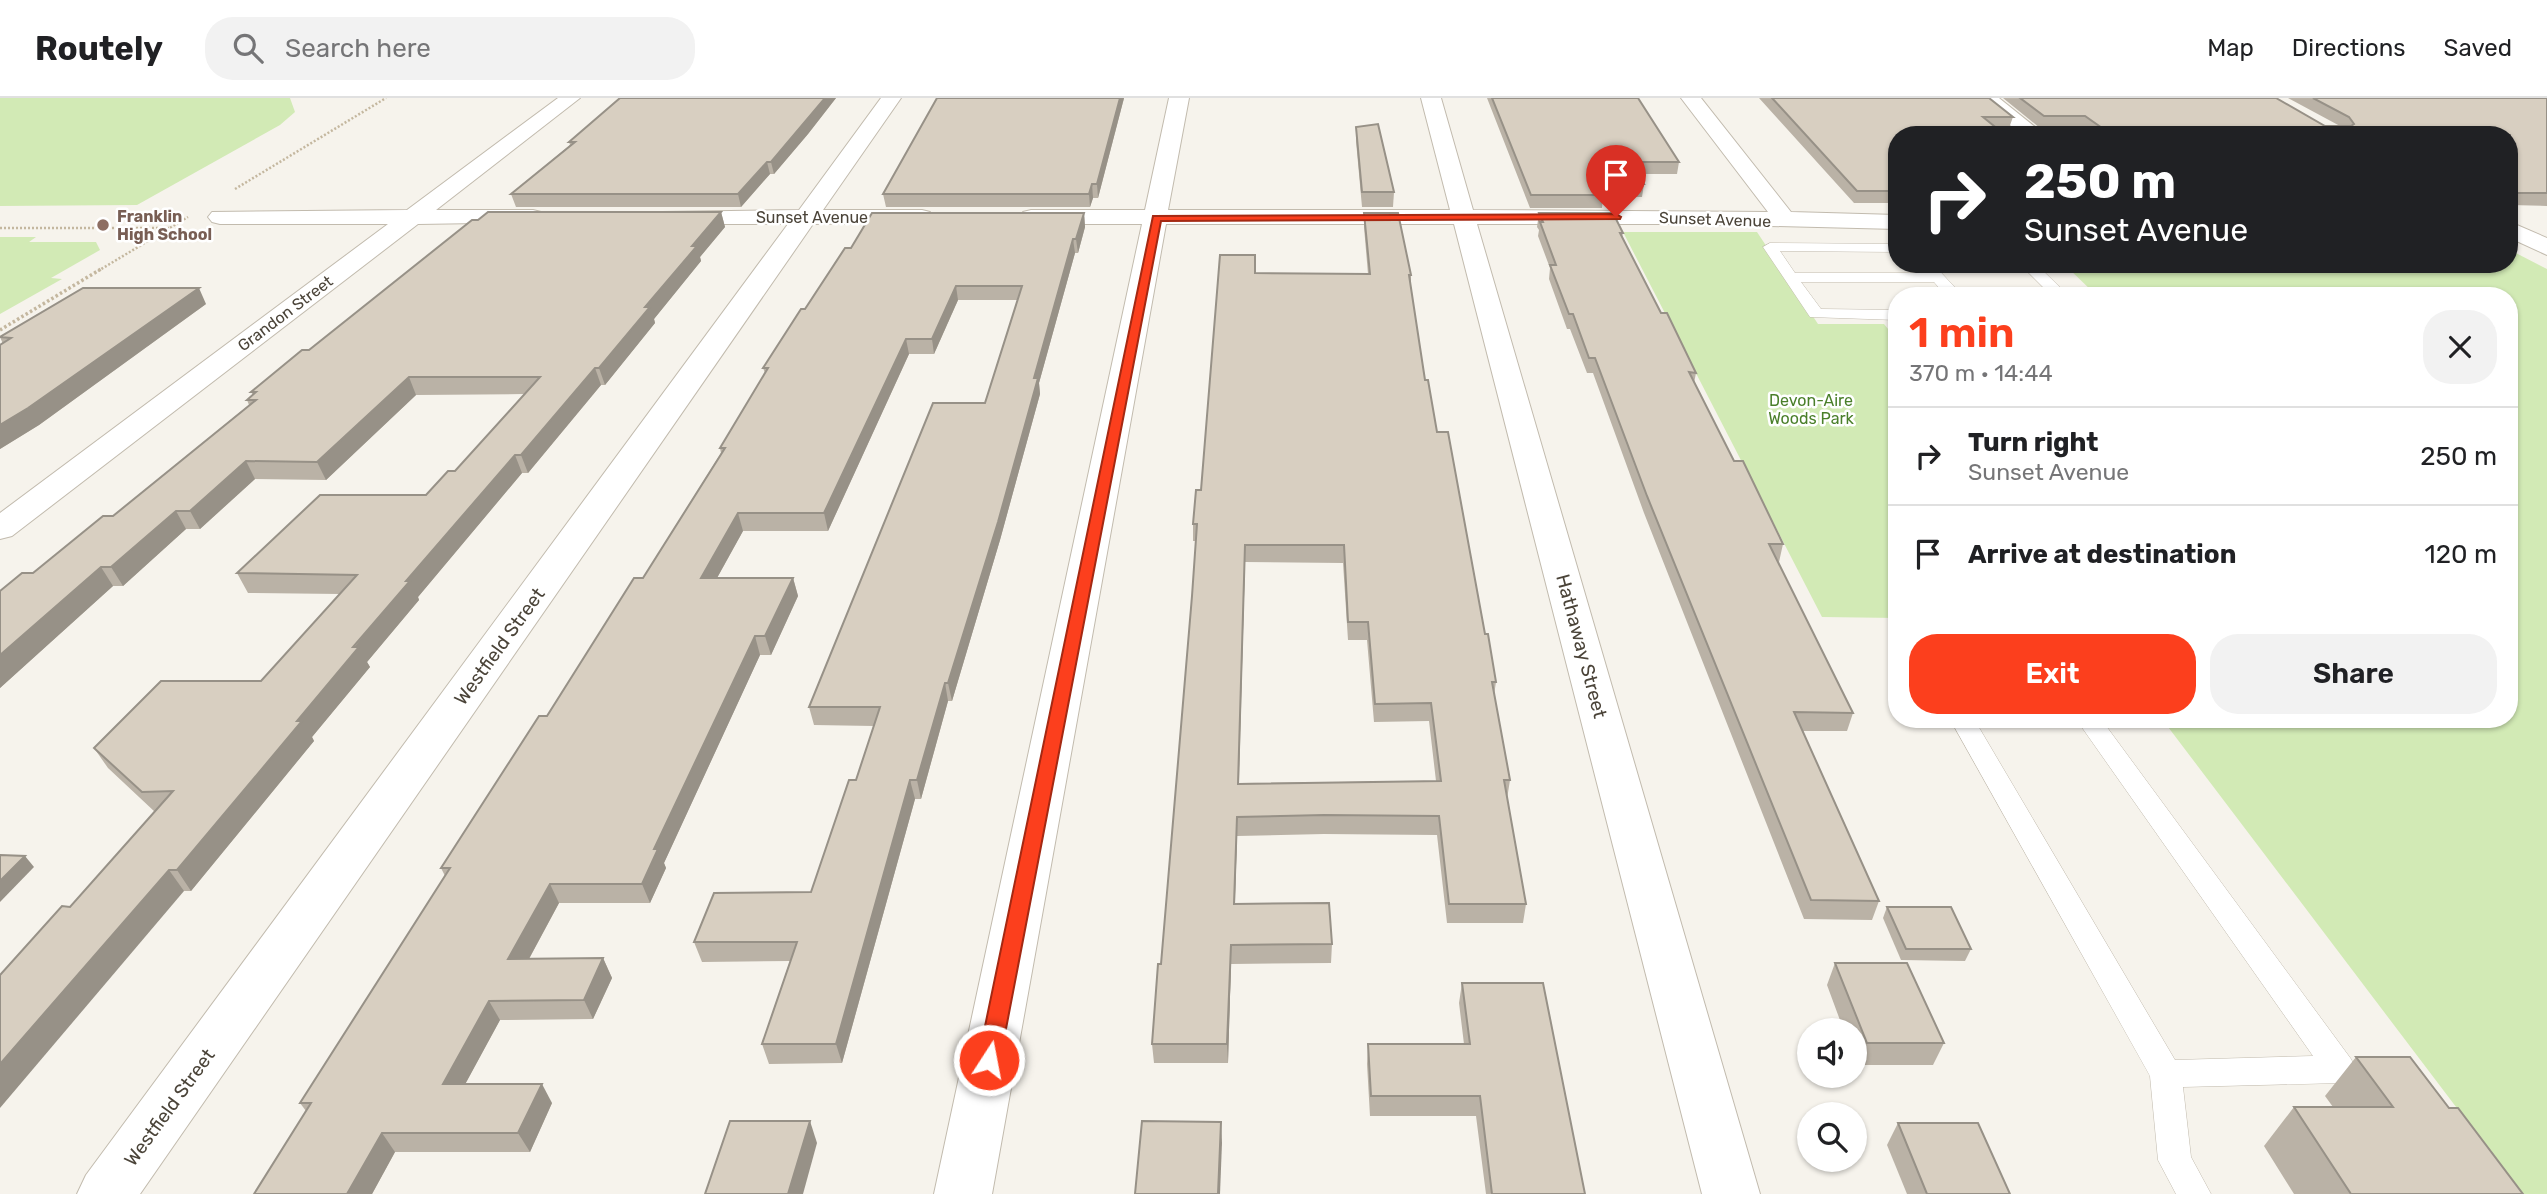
<!DOCTYPE html>
<html lang="en">
<head>
<meta charset="utf-8">
<style>
	:root { --surface:#fff; --page:#f2f2f2; --text:#202124; --muted:#757577; --line:#e0e0e0; --accent:#fc3f1d }
	body { margin:0; font-family:Rubik,sans-serif; background:var(--page); color:var(--text); height:100vh; display:flex; flex-direction:column; font-size:26px; white-space:nowrap }
	* { box-sizing:border-box; margin:0 }
	p { font-size:23px; color:var(--muted) }
	.icon { flex:none; width:38px; height:38px; fill:none; stroke:currentColor; stroke-width:2; stroke-linecap:round; stroke-linejoin:round }
	.map { position:relative; flex:1; overflow:hidden }
	.details { position:absolute; left:1888px; top:189px; width:630px; height:441px; display:flex; flex-direction:column; background:var(--surface); border-radius:28px; box-shadow:0 2px 5px #0004 }
	.details>* { flex:none }
	.top-card { position:absolute; left:1888px; top:28px; width:630px; height:147px; border-radius:28px; box-shadow:0 2px 5px #0004; background:#202124; color:#fff; overflow:hidden }
	.fabs { position:absolute; left:1797px; top:920px; display:grid; gap:14px }
	.fabs a { display:grid; place-items:center; width:70px; height:70px; border-radius:50%; background:var(--surface); box-shadow:0 2px 5px #0004; font-size:35px }
	.pin { position:absolute; display:grid; place-items:center; width:60px; height:60px; color:#fff; margin:-72px -30px; border-radius:50% 50% 50% 0; rotate:-45deg; box-shadow:0 0 7px #0007 }
	.pin .icon { rotate:45deg }
	.me { position:absolute; width:77px; margin:-38px; rotate:11deg; stroke-linejoin:round; filter:drop-shadow(0 0 5px #0008) }
	.turn { display:flex; align-items:center; gap:24px; height:147px; padding:0 21px; font-size:32px }
	.turn .icon { width:91px; height:91px; stroke-width:2.5 }
	.turn b { display:block; font-size:49px; line-height:60px }
	.round { display:grid; place-items:center; flex:none; width:74px; height:74px; border-radius:28px; background:var(--page) }
	.overview { display:flex; align-items:center; justify-content:space-between; height:119px; padding:0 21px }
	h1 { font-size:42px; font-weight:600; line-height:52px; color:var(--accent) }
	.action { display:flex; gap:14px; margin-top:auto; padding:14px 21px }
	.action a { flex:1; height:80px; border-radius:28px; background:var(--accent); color:#fff; font-size:28px; font-weight:600; line-height:80px; text-align:center }
	.action a+a { background:var(--page); color:var(--text) }
	ul { padding:0; list-style:none }
	li { display:flex; align-items:center; gap:21px; height:98px; padding:0 21px; border-top:2px solid var(--line) }
	li div { flex:1 }
	li b { display:block; font-size:26px }
	li em { font-style:normal }
	header { display:flex; align-items:center; gap:42px; box-sizing:border-box; height:98px; padding:0 35px; background:var(--surface); border-bottom:2px solid var(--line) }
	header strong { font-size:33px }
	nav { display:flex; gap:38px; margin-inline-start:auto; font-size:24px }
	.search { width:490px; height:63px; background:var(--page); display:flex; align-items:center; gap:18px; box-sizing:border-box; padding:0 24px; border-radius:28px; color:var(--muted); font-size:26px }
	.map>svg:first-child { display:block }
	.green { fill:#d2eab5 }
	.lines { fill:none; stroke-linecap:round; stroke-linejoin:round }
	.service-casing { stroke:#c2bbae; stroke-width:1 }
	.minor-casing { stroke:#c2bbae; stroke-width:2 }
	.path-far1 { stroke:#c4b79f; stroke-width:2.5; stroke-dasharray:2 2; stroke-linecap:butt }
	.path { stroke:#c4b79f; stroke-width:3.5; stroke-dasharray:2.5 2.5; stroke-linecap:butt }
	.service { fill:#fff; fill-rule:evenodd }
	.minor { fill:#fff; fill-rule:evenodd }
	.wall { fill:#bab2a6; fill-rule:evenodd }
	.shaded-wall { fill:#979187 }
	.building { fill:#d8cfc1; stroke:#979187; stroke-width:2; fill-rule:evenodd }
	.route { fill:#fc3f1d; stroke:#a42913; stroke-width:2 }
	.education-dot { fill:#8d6e63; stroke:#fff; stroke-width:2.5 }
	.labels { text-anchor:middle; stroke-width:5; stroke-linejoin:round; paint-order:stroke }
	.far-education-label { font-size:16px; font-weight:bold; fill:#785e54; stroke:#fff; text-anchor:start }
	.far-street-label { font-size:16px; fill:#4b4439; stroke:#fff }
	.far-park-label { font-size:16px; fill:#4a7f2a; stroke:#fff }
	.street-label { font-size:19px; fill:#4b4439; stroke:#fff }
</style>
</head>
<body>
<header>
<strong>Routely</strong>
<div class="search"><svg class="icon" aria-label="search" viewBox="0 0 24 24"><circle cx="10" cy="10" r="6"/><path d="M15 15l6 6"/></svg>Search here</div>
<nav><a>Map</a><a>Directions</a><a>Saved</a></nav>
</header>
<div class="map">
<svg width="2547" height="1096" viewBox="0 0 2547 1096">
	<rect width="100%" height="100%" fill="#f6f3ec"/>
	<!-- green -->
	<g class="green">
		<polygon points="0,0 290,0 295,14 280,27 137,107 0,108"/>
		<polygon points="1623,134 1757,134 1818,226 1884,226 1897,242 1897,520 1822,519"/>
		<polygon points="0,139 36,139 29,144 96,144 100,152 51,180 62,181 0,216"/>
		<polygon points="2510,152 2547,171 2547,1096 2522,1096 2162,621 2510,621 2510,198 2097,198 2064,166 2510,166"/>
	</g>
	<g class="lines">
		<!-- service casing -->
		<g class="service-casing">
			<g id="service">
				<polygon points="1770,145 1897,146 1897,154 1780,153 1795,175 1925,175 1920,169 1921,166 1933,166 1963,198 1946,198 1934,184 1801,184 1821,211 1897,212 1897,222 1810,219 1763,149"/>
				<polygon points="2020,166 2036,166 2069,198 2052,198"/>
				<polygon points="1950,621 1974,621 2175,962 2313,958 2076,621 2101,621 2351,961 2356,971 2351,981 2340,985 2183,989 2191,1059 2211,1096 2176,1096 2158,1062 2150,978"/>
			</g>
		</g>
		<!-- minor casing -->
		<g class="minor-casing">
			<g id="minor">
				<polygon points="558,0 580,0 436,112 533,112 541,114 545,119 541,124 418,126 12,438 0,441 0,415 388,126 220,126 212,124 208,119 212,114 407,112"/>
				<polygon points="881,0 901,0 823,112 922,112 930,114 934,119 930,124 813,126 140,1096 77,1096 86,1077 788,126 670,126 662,124 658,119 662,114 799,112"/>
				<polygon points="1169,0 1189,0 1168,112 1450,112 1421,0 1441,0 1473,112 1768,114 1681,0 1701,0 1791,114 1897,117 1897,131 1692,126 1477,126 1760,1096 1702,1096 1454,126 1166,126 992,1096 934,1096 1142,126 1031,126 1023,124 1019,119 1023,114 1031,112 1145,112"/>
				<polygon points="1977,0 1999,0 2045,37 2022,37"/>
				<polygon points="2510,124 2547,140 2547,157 2510,140"/>
			</g>
		</g>
		<!-- path-far1 -->
		<g class="path-far1">
			<polyline points="235,91 386,0"/>
			<polyline points="0,130 169,130"/>
			<polyline points="98,173 188,119"/>
		</g>
		<!-- path -->
		<polyline class="path" points="0,232 101,171"/>
		<!-- service -->
		<use href="#service" class="service"/>
		<!-- minor -->
		<use href="#minor" class="minor"/>
	</g>
	<!-- wall -->
	<g class="wall">
		<polygon points="620,0 836,0 808,36 774,76 770,76 741,109 516,109 511,96 570,47 569,44"/>
		<polygon points="1124,0 1098,100 1093,100 1090,109 886,109 883,96"/>
		<polygon points="1487,0 1638,0 1679,64 1677,76 1639,76 1644,86 1642,99 1603,99 1602,110 1530,110"/>
		<polygon points="1759,0 1989,0 2013,19 2009,30 1897,37 1897,105 1854,105"/>
		<polygon points="2003,0 2276,0 2325,28 2340,28 2288,0 2547,0 2547,108 2510,107 2510,37 2092,37 2081,29 2040,30"/>
		<polygon points="1356,29 1394,94 1393,109 1362,109 1356,43"/>
		<polygon points="721,114 725,129 700,159 701,163 654,221 655,225 605,287 601,287 528,375 522,375 418,499 419,502 367,564 370,569 312,639 314,643 191,793 184,793 70,809 155,714 108,670 94,650 261,583 340,496 248,495 237,475 426,397 455,373 524,296 416,297 326,382 255,381 200,431 186,431 123,488 113,488 0,590 0,493 33,475 113,418 249,307 247,302 253,297 251,294 309,252"/>
		<polygon points="1084,115 1085,129 1078,155 1075,155 1039,285 1040,296 1000,442 952,603 948,603 921,701 915,701 842,965 769,966 762,946 790,863 702,864 694,844 811,794 856,682 874,628 814,627 809,609 985,305 1018,202 958,202 934,256 909,256 828,433 743,433 717,480 793,480 798,498 771,557 760,557 664,765 666,770 650,805 559,805 529,861 603,860 612,880 593,921 500,922 465,986 552,1005 530,1054 395,1054 372,1096 254,1096 306,1013 300,1005 445,778 441,770 643,480 721,355 720,350 765,275 763,270 805,211 851,150"/>
		<path d="M1364,115L1411,177V189L1425,282L1496,584L1494,597L1510,682L1507,701L1526,806L1523,825H1447L1437,737L1324,736L1237,738L1235,806L1332,846L1331,865L1231,866L1228,965H1154L1152,946L1161,866L1192,498L1196,443H1193V426L1201,392L1368,176L1364,129ZM1245,464L1343,465L1348,542H1367L1374,624L1429,623L1436,683L1239,685Z"/>
		<polygon points="1539,115 1623,135 1622,139 1661,215 1696,275 1694,285 1734,363 1783,446 1779,464 1778,464 1853,615 1847,633 1802,633 1879,803 1872,822 1804,821 1644,415 1593,275 1587,275 1570,231 1567,231 1549,181 1550,170 1538,138 1539,132 1537,129"/>
		<polygon points="206,206 39,327 0,351 0,247 3,246 0,239"/>
		<polygon points="1887,809 1971,851 1965,863 1901,862 1883,820"/>
		<polygon points="1835,865 1944,945 1933,967 1858,967 1855,960 1855,933 1844,933 1827,887"/>
		<polygon points="1462,885 1585,1096 1486,1096 1476,1018 1370,1018 1367,966 1368,946 1464,946 1459,905"/>
		<polygon points="2356,959 2449,1010 2523,1096 2294,1096 2264,1048 2294,1009 2333,1009 2325,998"/>
		<polygon points="1898,1025 2010,1096 1907,1096 1887,1047"/>
	</g>
	<!-- shaded-wall -->
	<g class="shaded-wall">
		<polygon points="825,0 836,0 808,36 774,76 771,64"/>
		<polygon points="1120,0 1124,0 1098,100 1097,86"/>
		<polygon points="767,64 770,76 741,109 738,96"/>
		<polygon points="1092,86 1093,100 1090,109 1089,96"/>
		<polygon points="721,114 725,129 700,159 701,163 654,221 655,225 605,287 599,270 692,148"/>
		<polygon points="1084,115 1085,129 1078,155 1076,141"/>
		<polygon points="1073,141 1075,155 1039,285 1040,296 1000,442 952,603 948,585"/>
		<polygon points="956,188 958,202 934,256 932,241"/>
		<polygon points="199,190 206,206 39,327 0,351 0,327"/>
		<polygon points="906,241 909,256 828,433 824,415"/>
		<polygon points="595,270 601,287 528,375 521,357"/>
		<polygon points="409,279 416,297 326,382 317,364"/>
		<polygon points="515,357 522,375 418,499 419,502 367,564 370,569 312,639 314,643 191,793 177,772 297,623 406,483"/>
		<polygon points="246,363 255,381 200,431 190,413"/>
		<polygon points="176,413 186,431 123,488 111,469"/>
		<polygon points="738,415 743,433 707,498 701,480"/>
		<polygon points="1245,447 1245,464 1238,704 1238,686"/>
		<polygon points="101,469 113,488 0,590 0,557"/>
		<polygon points="793,480 798,498 771,557 765,538"/>
		<polygon points="755,538 760,557 664,765 666,770 650,805 642,786 654,751"/>
		<polygon points="945,585 948,603 921,701 917,682"/>
		<polygon points="910,682 915,701 842,965 836,946"/>
		<polygon points="1237,719 1237,738 1234,825 1234,806"/>
		<polygon points="25,758 34,769 0,804 0,783"/>
		<polygon points="169,772 184,793 0,1010 0,966"/>
		<polygon points="550,786 559,805 518,881 508,861"/>
		<polygon points="1231,847 1231,866 1228,965 1227,946"/>
		<polygon points="603,860 612,880 593,921 584,902"/>
		<polygon points="489,903 500,922 455,1005 443,986"/>
		<polygon points="542,986 552,1005 530,1054 518,1035"/>
		<polygon points="810,1023 817,1045 803,1096 788,1096"/>
		<polygon points="1221,1024 1222,1045 1220,1096 1218,1096"/>
		<polygon points="382,1035 395,1054 372,1096 347,1096"/>
	</g>
	<!-- building -->
	<g class="building">
		<polygon points="620,0 825,0 771,64 767,64 738,96 511,96 575,44 569,44"/>
		<polygon points="937,0 1120,0 1097,86 1092,86 1089,96 883,96"/>
		<polygon points="1492,0 1638,0 1679,64 1632,64 1644,86 1598,86 1604,97 1531,97"/>
		<polygon points="1772,0 1989,0 2013,19 1983,19 2005,37 1897,37 1897,93 1857,93"/>
		<polygon points="2020,0 2276,0 2325,28 2351,28 2354,26 2349,19 2313,0 2547,0 2547,95 2510,95 2510,37 2112,37 2085,18 2044,18"/>
		<polygon points="1378,26 1394,94 1362,94 1356,29"/>
		<polygon points="488,114 721,114 692,148 697,148 645,209 650,209 599,270 595,270 521,357 515,357 406,483 410,483 353,549 359,549 297,623 302,623 177,772 169,772 0,966 0,877 62,808 70,809 173,693 142,694 94,650 161,583 261,583 357,477 237,475 320,397 426,397 448,373 455,373 540,279 409,279 317,364 246,363 190,413 176,413 111,469 101,469 0,557 0,493 22,475 33,475 103,418 113,418 256,302 247,302 256,294 251,294 302,252 309,252 472,122 478,122"/>
		<polygon points="872,115 1084,115 1076,141 1073,141 1034,280 1038,280 998,424 948,585 945,585 917,682 910,682 836,946 762,946 797,844 694,844 714,795 811,794 849,682 856,682 880,609 809,609 933,305 985,305 1022,188 956,188 932,241 906,241 824,415 738,415 701,480 793,480 765,538 755,538 654,751 658,751 642,786 550,786 508,861 603,860 584,902 489,903 443,986 542,986 518,1035 382,1035 347,1096 254,1096 311,1005 300,1005 450,770 441,770 539,618 547,618 634,480 643,480 725,350 720,350 768,270 763,270 801,211 805,211 845,150 851,150"/>
		<path d="M1364,115H1398L1411,177H1409L1425,282H1428L1437,334H1448L1485,536H1488L1496,584H1492L1510,682H1504L1526,806H1449L1439,718L1324,717L1237,719L1234,806L1329,805L1332,846L1231,847L1227,946H1152L1158,866H1161L1192,498L1197,426H1193L1196,392H1201L1220,157H1255V175L1370,176ZM1245,447H1344L1348,524H1368L1375,606L1431,605L1441,683L1238,686Z"/>
		<polygon points="1539,115 1613,115 1623,135 1620,135 1661,215 1667,215 1696,275 1689,274 1734,363 1743,363 1783,446 1769,446 1853,615 1794,614 1879,803 1811,802 1647,398 1595,260 1589,260 1573,216 1569,216 1550,167 1556,167 1540,124 1543,124"/>
		<polygon points="83,190 199,190 28,310 0,327 0,247 11,240 0,239"/>
		<polygon points="0,757 25,758 0,783"/>
		<polygon points="1887,809 1951,809 1971,851 1906,851"/>
		<polygon points="1835,865 1907,865 1944,945 1867,945"/>
		<polygon points="1462,885 1543,885 1585,1096 1492,1096 1480,998 1371,998 1368,946 1470,946"/>
		<polygon points="2356,959 2410,959 2449,1010 2458,1010 2523,1096 2351,1096 2294,1009 2393,1009"/>
		<polygon points="730,1023 810,1023 788,1096 705,1096"/>
		<polygon points="1142,1023 1221,1024 1218,1096 1135,1096"/>
		<polygon points="1898,1025 1978,1025 2010,1096 1927,1096"/>
	</g>
	<!-- route -->
	<polygon class="route" points="1616,116 1621,119 1620,121 1161,123 1000,962 997,969 989,972 981,969 978,962 1153,118"/>
	<!-- markers -->
	<circle class="education-dot" cx="103" cy="127" r="7"/>
	<g class="labels">
		<!-- far-education labels -->
		<g class="far-education-label">
			<text x="117" y="124">Franklin<tspan x="117" dy="18">High School</tspan></text>
		</g>
		<!-- far-street labels -->
		<g class="far-street-label">
			<text x="812" y="125">Sunset Avenue</text>
			<text transform="translate(1715 121) rotate(2)" y="6">Sunset Avenue</text>
			<text transform="translate(285 215) rotate(-37)" y="6">Grandon Street</text>
		</g>
		<!-- far-park labels -->
		<g class="far-park-label">
			<text x="1811" y="308">Devon-Aire<tspan x="1811" dy="18">Woods Park</tspan></text>
		</g>
		<!-- street labels -->
		<g class="street-label">
			<text transform="translate(499 548) rotate(-54)" y="7">Westfield Street</text>
			<text transform="translate(1582 548) rotate(75)" y="7">Hathaway Street</text>
			<text transform="translate(169 1009) rotate(-54)" y="7">Westfield Street</text>
		</g>
	</g>
</svg>
<div class="fabs">
<a><svg class="icon" aria-label="sound" viewBox="0 0 24 24"><path d="M4 9h4l5-4v14l-5-4H4zM17 9q2 3 0 6"/></svg></a>
<a><svg class="icon" aria-label="search" viewBox="0 0 24 24"><circle cx="10" cy="10" r="6"/><path d="M15 15l6 6"/></svg></a>
</div>
<div class="pin" style="left:1616px;top:119px;background:#d93025"><svg class="icon" aria-label="arrive" viewBox="0 0 24 24"><path d="M6 21V4h12l-3 4 3 4H6"/></svg></div>
<svg class="me" style="left:989px;top:962px" viewBox="-20 -20 40 40"><circle r="17" fill="#fc3f1d" stroke="#fff" stroke-width="3"/><path d="M0-11L8 9 0 5-8 9z" fill="#fff"/></svg>
<div class="top-card">
<div class="turn"><svg class="icon" aria-label="right" viewBox="0 0 24 24"><path d="M7 20v-9h11M14 6l5 5-5 5"/></svg><div><b>250 m</b>Sunset Avenue</div></div>
</div>
<section class="details">
<div class="overview"><div><h1>1 min</h1><p>370 m · 14:44</p></div><a class="round"><svg class="icon" aria-label="close" viewBox="0 0 24 24"><path d="M6 6l12 12M18 6L6 18"/></svg></a></div>
<ul>
<li><svg class="icon" aria-label="right" viewBox="0 0 24 24"><path d="M7 20v-9h11M14 6l5 5-5 5"/></svg><div><b>Turn right</b><p>Sunset Avenue</p></div><em>250 m</em></li>
<li><svg class="icon" aria-label="arrive" viewBox="0 0 24 24"><path d="M6 21V4h12l-3 4 3 4H6"/></svg><div><b>Arrive at destination</b></div><em>120 m</em></li>
</ul>
<div class="action"><a>Exit</a><a>Share</a></div>
</section>
</div>
</body>
</html>
